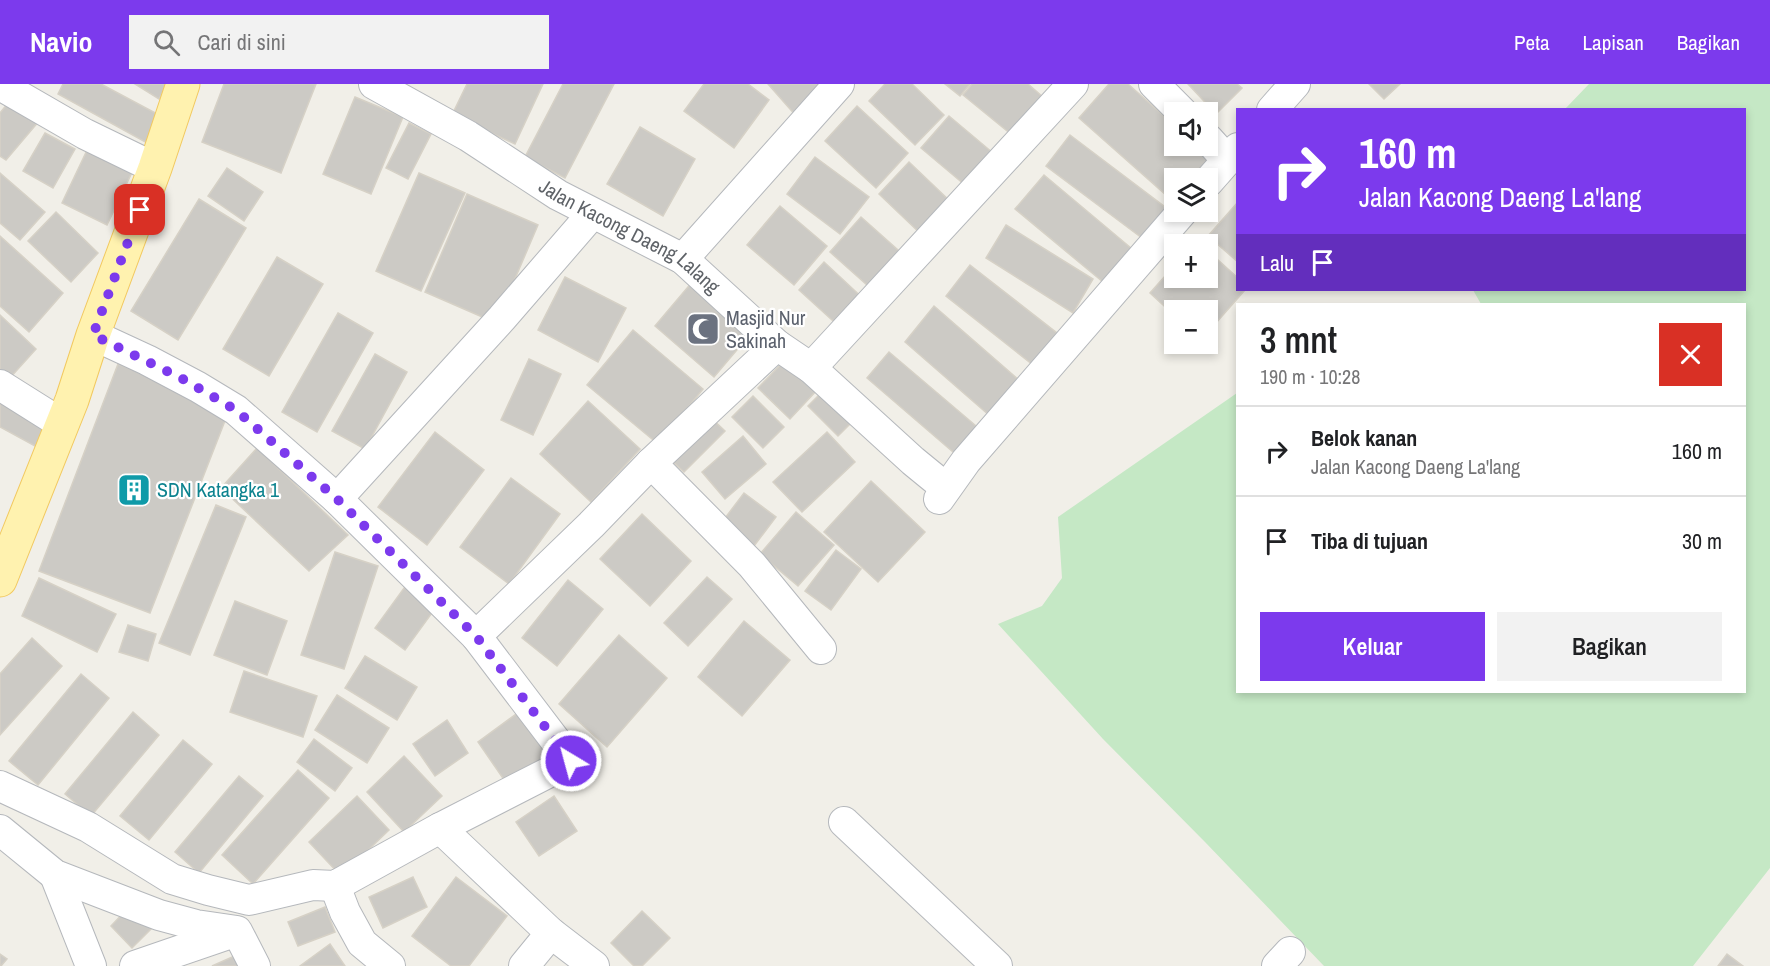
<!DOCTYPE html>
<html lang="id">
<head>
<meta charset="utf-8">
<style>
	:root { --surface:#fff; --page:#f2f2f2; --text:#202124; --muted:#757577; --line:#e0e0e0; --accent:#7c3aed }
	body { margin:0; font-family:"Archivo Narrow",sans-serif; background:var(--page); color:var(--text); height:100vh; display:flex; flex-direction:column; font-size:22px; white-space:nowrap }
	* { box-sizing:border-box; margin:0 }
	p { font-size:20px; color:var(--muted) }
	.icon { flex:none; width:33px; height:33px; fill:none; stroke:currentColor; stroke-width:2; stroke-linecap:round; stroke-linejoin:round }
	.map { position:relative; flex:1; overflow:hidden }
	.panel { position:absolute; left:1236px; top:219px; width:510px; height:390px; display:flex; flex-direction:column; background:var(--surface); border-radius:0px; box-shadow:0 3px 9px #0003 }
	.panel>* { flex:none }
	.banner { position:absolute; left:1236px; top:24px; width:510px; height:183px; border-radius:0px; box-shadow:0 3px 9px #0003; background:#7c3aed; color:#fff; overflow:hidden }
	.controls { position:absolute; left:1164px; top:18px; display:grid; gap:12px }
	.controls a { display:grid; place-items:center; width:54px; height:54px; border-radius:0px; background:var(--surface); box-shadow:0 3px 9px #0003; font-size:30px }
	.pin { position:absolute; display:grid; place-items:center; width:51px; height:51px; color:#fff; margin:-26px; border-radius:12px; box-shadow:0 3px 9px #0006 }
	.me { position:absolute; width:66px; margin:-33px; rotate:323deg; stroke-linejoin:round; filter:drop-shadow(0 0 4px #0008) }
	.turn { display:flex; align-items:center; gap:21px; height:126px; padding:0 24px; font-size:27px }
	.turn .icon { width:78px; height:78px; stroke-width:2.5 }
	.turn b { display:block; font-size:42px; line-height:51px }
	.then { display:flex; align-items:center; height:57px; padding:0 24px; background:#0003; gap:12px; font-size:22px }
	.round { display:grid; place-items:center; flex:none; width:63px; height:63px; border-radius:0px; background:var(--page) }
	.head { display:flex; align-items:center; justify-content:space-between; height:102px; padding:0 24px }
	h1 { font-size:36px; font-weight:600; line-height:45px }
	.button { display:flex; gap:12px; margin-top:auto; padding:12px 24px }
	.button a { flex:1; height:69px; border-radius:0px; background:var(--accent); color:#fff; font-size:24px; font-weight:600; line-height:69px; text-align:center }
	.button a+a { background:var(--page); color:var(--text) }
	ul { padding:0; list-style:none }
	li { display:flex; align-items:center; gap:18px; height:90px; padding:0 24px; border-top:2px solid var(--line) }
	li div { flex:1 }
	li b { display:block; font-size:22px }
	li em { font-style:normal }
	header { display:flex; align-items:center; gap:36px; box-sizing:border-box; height:84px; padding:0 30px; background:var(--accent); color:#fff }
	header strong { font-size:28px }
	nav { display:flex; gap:33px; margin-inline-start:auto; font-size:21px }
	.search { width:420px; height:54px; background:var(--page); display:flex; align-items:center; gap:15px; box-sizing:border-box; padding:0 21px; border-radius:0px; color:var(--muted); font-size:22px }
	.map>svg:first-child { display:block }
	.green { fill:#c5e8c5 }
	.building { fill:#cccac5; stroke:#d6d1c6; stroke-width:1.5 }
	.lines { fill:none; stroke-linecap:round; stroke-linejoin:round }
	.minor-casing { stroke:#b5b8bc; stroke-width:32 }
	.primary-casing { stroke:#f2c960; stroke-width:35 }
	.minor { stroke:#fff; stroke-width:30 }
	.primary { stroke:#fff2af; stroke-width:33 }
	.route { stroke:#7c3aed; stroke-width:10; stroke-dasharray:0 18 }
	.labels { text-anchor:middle; stroke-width:4.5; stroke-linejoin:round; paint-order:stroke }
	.street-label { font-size:20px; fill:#5f6368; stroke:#fff }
	.worship-label { font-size:20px; fill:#5b616d; stroke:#fff; text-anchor:start }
	.culture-label { font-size:20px; fill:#0d838f; stroke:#fff; text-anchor:start }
</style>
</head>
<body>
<header>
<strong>Navio</strong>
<div class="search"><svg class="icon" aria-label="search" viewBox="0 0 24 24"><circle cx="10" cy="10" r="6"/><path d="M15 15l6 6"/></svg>Cari di sini</div>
<nav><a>Peta</a><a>Lapisan</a><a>Bagikan</a></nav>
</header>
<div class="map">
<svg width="1770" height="882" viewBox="0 0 1770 882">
	<rect width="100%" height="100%" fill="#f1efe8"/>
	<!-- green -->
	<polygon class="green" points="1589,0 1770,0 1770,784 1693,882 1324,882 1205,758 1103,655 998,540 1042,522 1062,494 1058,433 1237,309 1238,608 1744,608 1744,220 1481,220 1473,206 1744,206 1744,26 1565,25"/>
	<!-- building -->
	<g class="building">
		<polygon points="63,0 101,0 163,33 149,60 58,10"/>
		<polygon points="135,0 168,0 159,15"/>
		<polygon points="224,0 316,0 281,89 202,58"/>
		<polygon points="467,0 543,0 515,60 452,31"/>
		<polygon points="563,0 614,0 565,94 525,73"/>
		<polygon points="704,0 748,0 769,16 734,64 684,27"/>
		<polygon points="768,0 834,0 797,33"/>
		<polygon points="885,0 912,0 944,31 915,61 869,17"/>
		<polygon points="945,0 970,0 960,12"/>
		<polygon points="972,0 1028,0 1043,13 1012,51 963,11"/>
		<polygon points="1109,0 1128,0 1174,41 1174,62 1198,62 1213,75 1196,94 1174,94 1174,118 1079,34"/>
		<polygon points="1188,0 1237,0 1242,4 1216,30"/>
		<polygon points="1369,0 1400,0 1384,15"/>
		<polygon points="355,13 403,33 371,110 323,90"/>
		<polygon points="12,14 39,37 6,76 0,72 0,29"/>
		<polygon points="857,22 908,69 876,104 825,57"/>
		<polygon points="949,32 993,69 965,101 921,64"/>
		<polygon points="409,39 431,50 408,95 386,84"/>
		<polygon points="640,43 695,75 663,132 607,100"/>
		<polygon points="45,49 75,65 53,104 23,87"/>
		<polygon points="1070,51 1169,126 1146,157 1046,82"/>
		<polygon points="90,60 135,82 107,141 62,119"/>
		<polygon points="815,73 869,113 840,150 787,110"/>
		<polygon points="909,78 953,120 923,152 879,110"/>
		<polygon points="227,84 263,108 244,137 208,112"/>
		<polygon points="0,89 45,128 20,156 0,139"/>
		<polygon points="419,89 465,109 421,207 376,187"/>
		<polygon points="1044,91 1131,164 1103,198 1015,125"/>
		<polygon points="467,110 538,141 496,239 425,208"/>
		<polygon points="199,115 246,144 178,256 131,227"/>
		<polygon points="1238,118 1238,178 1208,152"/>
		<polygon points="780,122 827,162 794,201 747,161"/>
		<polygon points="56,128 98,169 71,198 28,157"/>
		<polygon points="861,133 907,174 876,209 830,168"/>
		<polygon points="1006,141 1093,195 1073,229 986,174"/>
		<polygon points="0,152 63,209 29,248 0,222"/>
		<polygon points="1208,167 1238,194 1238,206 1245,206 1208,248 1208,226 1174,226 1174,231 1150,209 1174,182 1174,194 1208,194"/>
		<polygon points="277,173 323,200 269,292 223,265"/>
		<polygon points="824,178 868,219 843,246 799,206"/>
		<polygon points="970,181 1057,249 1033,281 946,212"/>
		<polygon points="565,193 626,224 598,278 538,246"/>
		<polygon points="693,197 752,248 714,293 655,242"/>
		<polygon points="934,222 1020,297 990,332 905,258"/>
		<polygon points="338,229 373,249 317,348 282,328"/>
		<polygon points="0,231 36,265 9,295 0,286"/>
		<polygon points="633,246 703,305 658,360 587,301"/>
		<polygon points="889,268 982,347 960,374 867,294"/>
		<polygon points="375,270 407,288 365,365 332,347"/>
		<polygon points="529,275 561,290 533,351 501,336"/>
		<polygon points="786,275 818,305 790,335 758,304"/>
		<polygon points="118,280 230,324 150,529 39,487"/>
		<polygon points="825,305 855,335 838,352 808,322"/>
		<polygon points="753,312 784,343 763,364 732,333"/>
		<polygon points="0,313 48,338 35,362 0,343"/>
		<polygon points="588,317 640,365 591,418 540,370"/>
		<polygon points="708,331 725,347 684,388 667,372"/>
		<polygon points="435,348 484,386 427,461 378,423"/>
		<polygon points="827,348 855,378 802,428 773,398"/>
		<polygon points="743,352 766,380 725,415 702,388"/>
		<polygon points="257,364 348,451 309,487 221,404"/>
		<polygon points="511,394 560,430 509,500 460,463"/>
		<polygon points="871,397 925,448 878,498 824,448"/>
		<polygon points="744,409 776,433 751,466 719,442"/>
		<polygon points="216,421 246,433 190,571 159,559"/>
		<polygon points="796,428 834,461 798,502 760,470"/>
		<polygon points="642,430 691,477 650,522 600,475"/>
		<polygon points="836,466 861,485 831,526 805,507"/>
		<polygon points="335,468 378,482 344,585 301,571"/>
		<polygon points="707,493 732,515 688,562 664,539"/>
		<polygon points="39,494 116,530 97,568 22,532"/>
		<polygon points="568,496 603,525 557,582 522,554"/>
		<polygon points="407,500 437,522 405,566 375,544"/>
		<polygon points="235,517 287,537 267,591 214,571"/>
		<polygon points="744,537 790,576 742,632 698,593"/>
		<polygon points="128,541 156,550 148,577 119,568"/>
		<polygon points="619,551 667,594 607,663 559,620"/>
		<polygon points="32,554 62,582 0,651 0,590"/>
		<polygon points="365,572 417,603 397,636 345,604"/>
		<polygon points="244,587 317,612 303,653 230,628"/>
		<polygon points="81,590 109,614 38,701 9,677"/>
		<polygon points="337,611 389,644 367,679 315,646"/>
		<polygon points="523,625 555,670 509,703 478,658"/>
		<polygon points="133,628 159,651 91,732 65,710"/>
		<polygon points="447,636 468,669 435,692 413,660"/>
		<polygon points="314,655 352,684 335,707 297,678"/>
		<polygon points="183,656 212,680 149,756 120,732"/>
		<polygon points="404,672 442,712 404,748 367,708"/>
		<polygon points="298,686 329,714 253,800 222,771"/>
		<polygon points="239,692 263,712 199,789 175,768"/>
		<polygon points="357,712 389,746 341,792 309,758"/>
		<polygon points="554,712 577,747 539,772 516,738"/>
		<polygon points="413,793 427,823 383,844 369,813"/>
		<polygon points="456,793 507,832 469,882 451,882 412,852"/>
		<polygon points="130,822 153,843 132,864 111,842"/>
		<polygon points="325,823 335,848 298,862 288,838"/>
		<polygon points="642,827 670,854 642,882 634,882 611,859"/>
		<polygon points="330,860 345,882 300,882"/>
		<polygon points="0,870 7,875 1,882 0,882"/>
		<polygon points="239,870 244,882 212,882"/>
		<polygon points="1727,870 1743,882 1718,882"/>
	</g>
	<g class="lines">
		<!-- minor casing -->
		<g class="minor-casing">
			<g id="minor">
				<path id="s1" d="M374,0L468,52L558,111L683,175L777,261L811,284L913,377L946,404"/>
				<polyline points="1154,0 1182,28"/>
				<polyline points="0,1 85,50 155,84"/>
				<polyline points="1272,26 1295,0"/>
				<polyline points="1208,55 1227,76"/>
				<polyline points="1208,98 1238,64"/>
				<polyline points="683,175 839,0"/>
				<polyline points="93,251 147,276 198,303 236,326 337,415 476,552 591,441 651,379 777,261"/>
				<polyline points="811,284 1073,0"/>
				<polyline points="0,301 62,340"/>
				<polyline points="651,379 752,481 821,565"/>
				<polyline points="337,415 502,234 592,130"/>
				<polyline points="939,415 966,377 1182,128"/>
				<polyline points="0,702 88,743 172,795 208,806 249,816 313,801 335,802 440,744 571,677 476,552"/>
				<polyline points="844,738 997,882"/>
				<polyline points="440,744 551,849 594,882"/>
				<polyline points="0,746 55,791 159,831 196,841 237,847 255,882"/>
				<polyline points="55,791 91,882"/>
				<polyline points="335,802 345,828 362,859 390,882"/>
				<polyline points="135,882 231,849"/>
				<polyline points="524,882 551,849"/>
				<polyline points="1277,882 1290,868"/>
			</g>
		</g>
		<!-- primary casing -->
		<g class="primary-casing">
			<polyline id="primary" points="0,496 72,316 93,251 155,84 183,0"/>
		</g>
		<!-- minor -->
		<use href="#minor" class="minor"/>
		<!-- primary -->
		<use href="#primary" class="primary"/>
	</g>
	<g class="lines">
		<!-- route -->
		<polyline class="route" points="140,126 93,251 181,294 236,326 337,415 476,552 571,677"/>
	</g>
	<!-- icons -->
	<defs>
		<g id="mosque-square" transform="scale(1.725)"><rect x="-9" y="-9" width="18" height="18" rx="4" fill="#6b7280" stroke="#fff"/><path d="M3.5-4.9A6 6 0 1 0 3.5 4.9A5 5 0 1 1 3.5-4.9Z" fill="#fff"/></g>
		<g id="building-square" transform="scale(1.725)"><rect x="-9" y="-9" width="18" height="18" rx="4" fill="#0f9aa8" stroke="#fff"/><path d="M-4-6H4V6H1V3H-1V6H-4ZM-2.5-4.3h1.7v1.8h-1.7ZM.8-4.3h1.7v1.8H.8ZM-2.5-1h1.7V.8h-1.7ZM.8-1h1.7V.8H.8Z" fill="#fff"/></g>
	</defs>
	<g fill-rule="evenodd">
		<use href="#mosque-square" x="703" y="245"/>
		<use href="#building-square" x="134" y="406"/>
	</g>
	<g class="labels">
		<!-- street labels -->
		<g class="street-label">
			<text dy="7" stroke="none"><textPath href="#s1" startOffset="298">Jalan Kacong Daeng Lalang</textPath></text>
		</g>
		<!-- worship labels -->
		<g class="worship-label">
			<text x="726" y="241">Masjid Nur<tspan x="726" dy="23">Sakinah</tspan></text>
		</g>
		<!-- culture labels -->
		<g class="culture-label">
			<text x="157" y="413">SDN Katangka 1</text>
		</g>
	</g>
</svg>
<div class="controls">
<a><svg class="icon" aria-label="sound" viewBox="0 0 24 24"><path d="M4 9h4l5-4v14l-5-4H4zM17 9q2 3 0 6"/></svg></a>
<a><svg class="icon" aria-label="layers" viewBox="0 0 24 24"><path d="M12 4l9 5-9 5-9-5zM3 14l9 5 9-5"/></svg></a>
<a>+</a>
<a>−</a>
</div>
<div class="pin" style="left:140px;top:126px;background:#d93025"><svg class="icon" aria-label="arrive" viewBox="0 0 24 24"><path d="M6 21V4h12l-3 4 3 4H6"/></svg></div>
<svg class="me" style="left:571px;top:677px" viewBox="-20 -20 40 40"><circle r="17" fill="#7c3aed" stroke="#fff" stroke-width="3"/><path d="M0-11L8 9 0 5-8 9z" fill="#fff"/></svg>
<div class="banner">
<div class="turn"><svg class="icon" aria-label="right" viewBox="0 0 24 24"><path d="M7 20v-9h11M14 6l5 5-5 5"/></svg><div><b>160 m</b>Jalan Kacong Daeng La'lang</div></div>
<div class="then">Lalu<svg class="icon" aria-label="arrive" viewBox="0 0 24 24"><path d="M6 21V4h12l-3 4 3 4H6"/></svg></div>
</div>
<section class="panel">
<div class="head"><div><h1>3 mnt</h1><p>190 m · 10:28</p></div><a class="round" style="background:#d93025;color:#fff"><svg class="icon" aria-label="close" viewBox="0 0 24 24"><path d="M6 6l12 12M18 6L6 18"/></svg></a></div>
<ul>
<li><svg class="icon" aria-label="right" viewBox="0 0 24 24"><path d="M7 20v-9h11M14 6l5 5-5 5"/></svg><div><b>Belok kanan</b><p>Jalan Kacong Daeng La'lang</p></div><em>160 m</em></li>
<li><svg class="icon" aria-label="arrive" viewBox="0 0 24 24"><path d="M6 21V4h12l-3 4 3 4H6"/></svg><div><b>Tiba di tujuan</b></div><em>30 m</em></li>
</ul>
<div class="button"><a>Keluar</a><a>Bagikan</a></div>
</section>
</div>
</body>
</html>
